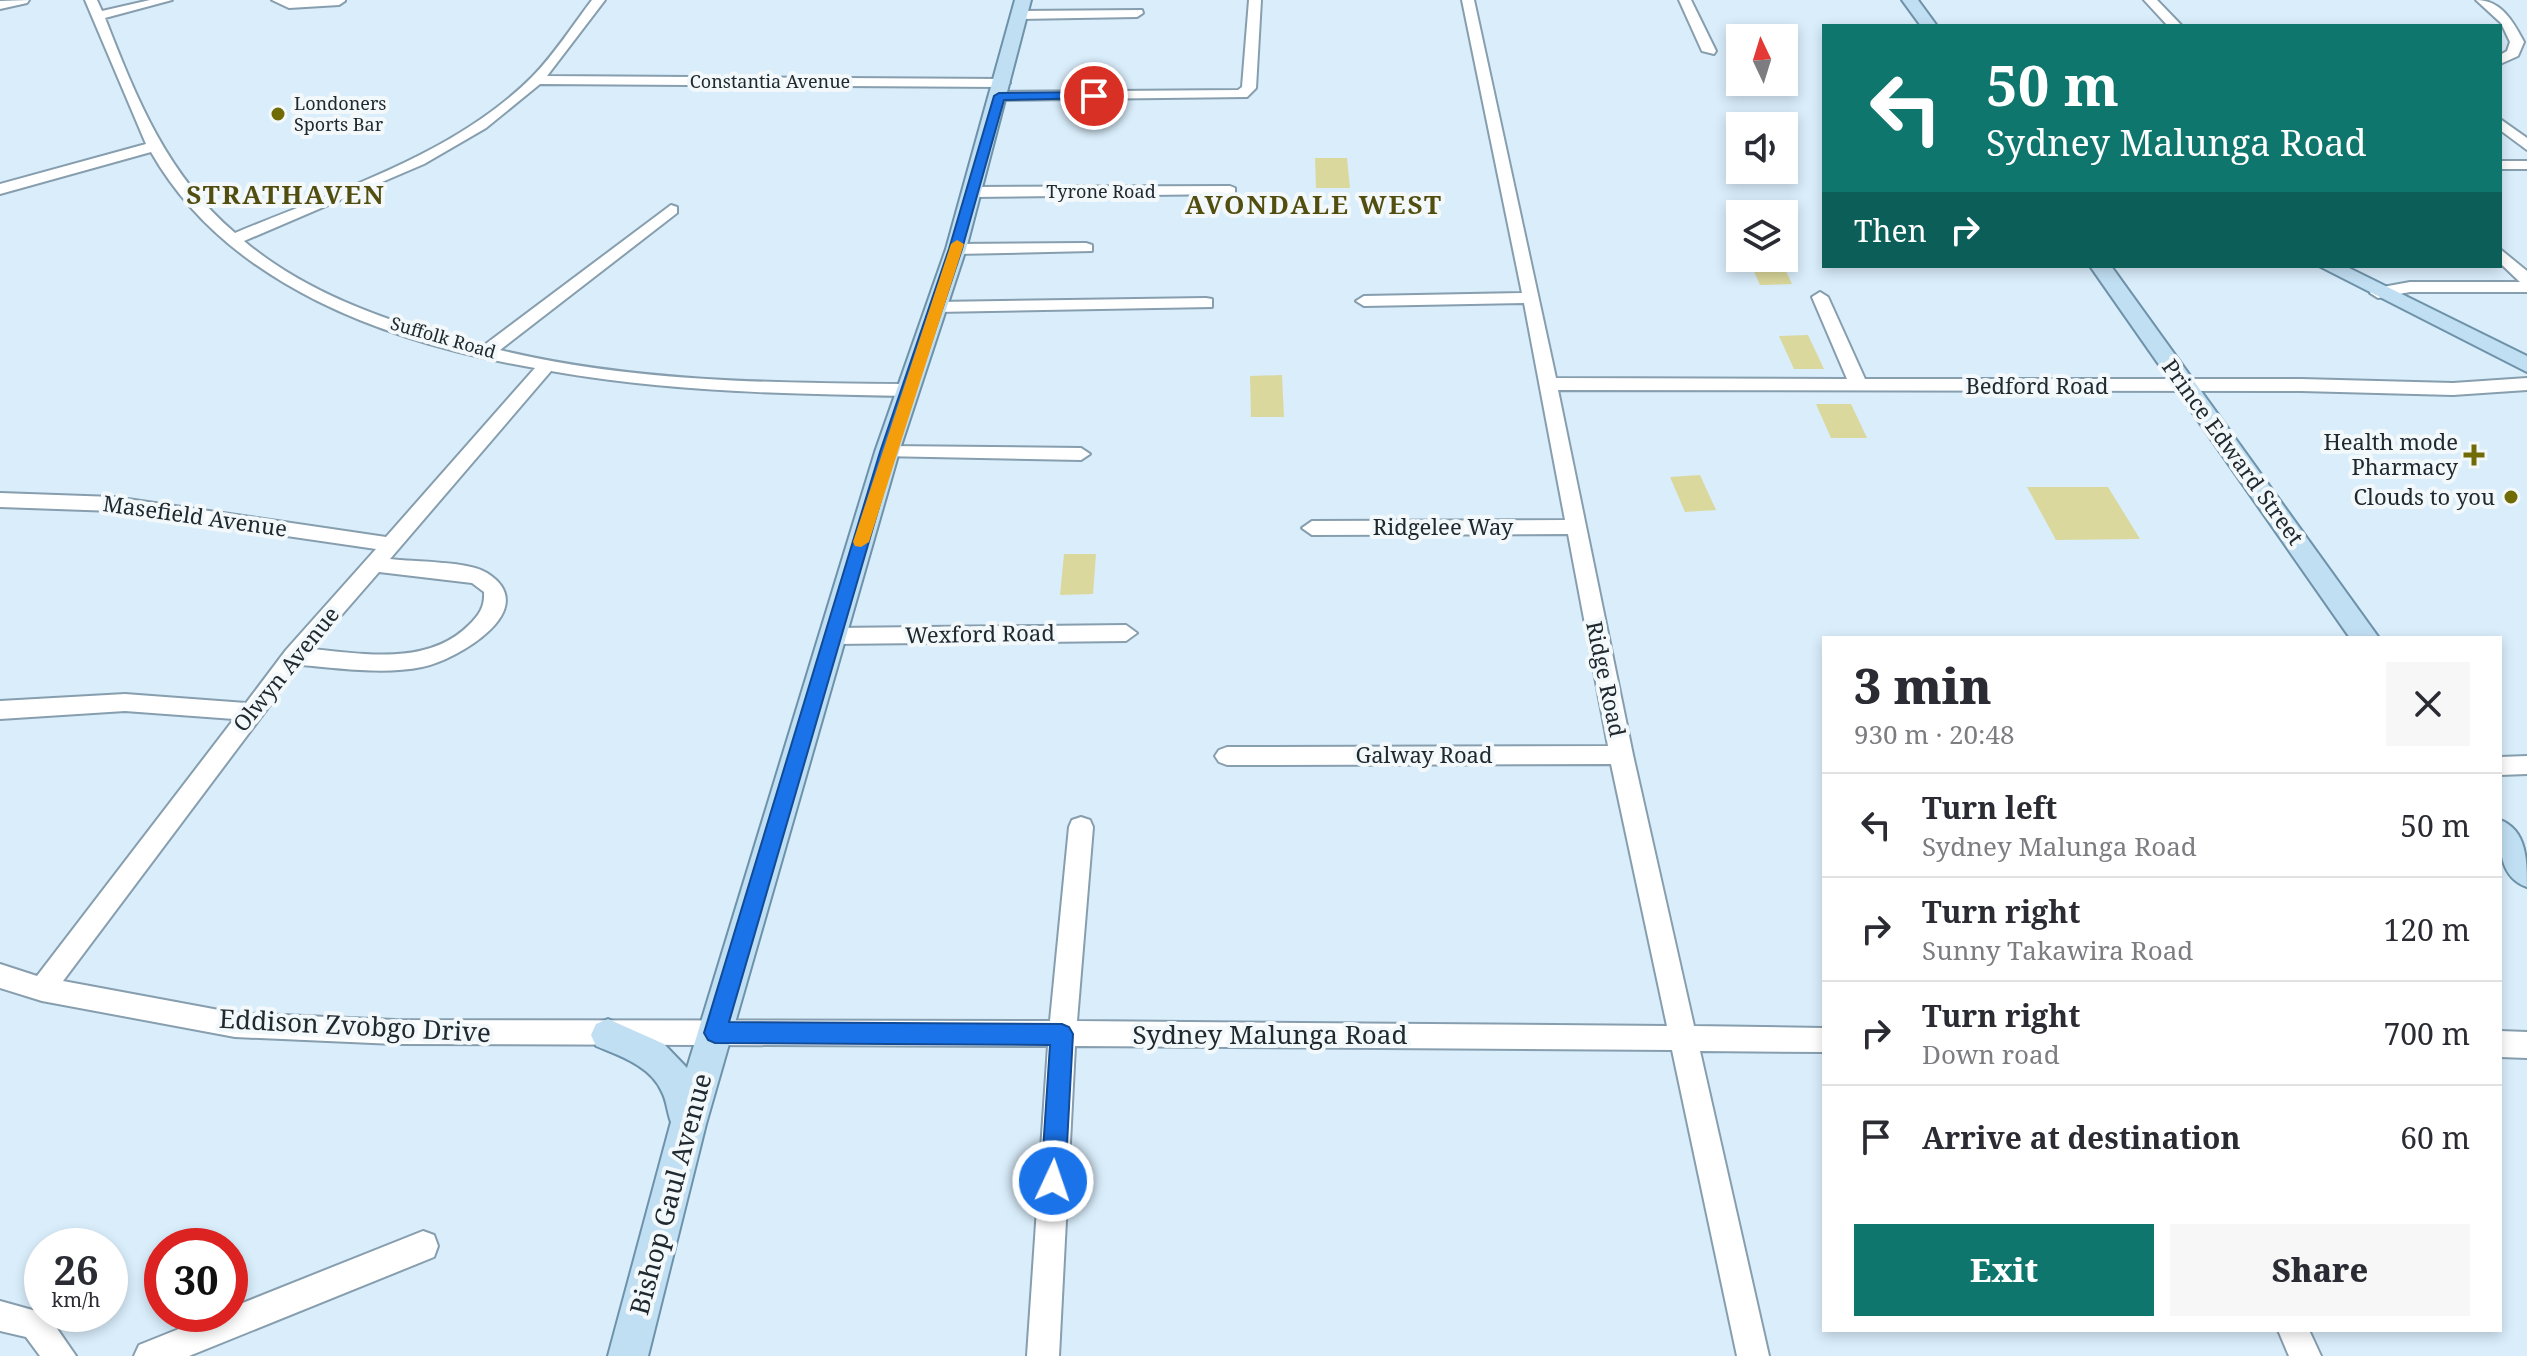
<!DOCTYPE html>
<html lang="en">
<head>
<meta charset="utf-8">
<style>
	:root { --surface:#fff; --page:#f7f7f7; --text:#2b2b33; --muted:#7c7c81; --line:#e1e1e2; --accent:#0f766e }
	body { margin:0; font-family:"Noto Serif",serif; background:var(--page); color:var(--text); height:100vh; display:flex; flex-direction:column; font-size:30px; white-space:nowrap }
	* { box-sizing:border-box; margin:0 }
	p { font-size:26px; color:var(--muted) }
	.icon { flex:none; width:44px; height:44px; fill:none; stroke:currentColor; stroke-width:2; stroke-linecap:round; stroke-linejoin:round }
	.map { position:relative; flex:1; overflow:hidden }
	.drawer { position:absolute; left:1822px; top:636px; width:680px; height:696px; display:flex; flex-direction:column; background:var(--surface); border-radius:0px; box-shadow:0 4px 12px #0003 }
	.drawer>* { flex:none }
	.guide { position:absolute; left:1822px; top:24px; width:680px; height:244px; border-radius:0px; box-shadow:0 4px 12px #0003; background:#0f766e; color:#fff; overflow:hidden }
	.needle { width:52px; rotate:356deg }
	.tools { position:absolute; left:1726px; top:24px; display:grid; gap:16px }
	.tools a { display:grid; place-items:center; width:72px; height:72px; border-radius:0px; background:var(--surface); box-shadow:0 4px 12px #0003; font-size:40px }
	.speed { position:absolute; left:24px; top:1228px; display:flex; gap:16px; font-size:40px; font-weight:700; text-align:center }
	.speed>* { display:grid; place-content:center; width:104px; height:104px; border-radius:50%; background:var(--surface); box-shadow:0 4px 12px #0003; line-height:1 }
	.speed small { font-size:20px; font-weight:400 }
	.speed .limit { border:12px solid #d22; background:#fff; color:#111 }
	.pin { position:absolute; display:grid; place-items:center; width:68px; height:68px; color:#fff; margin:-34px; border:4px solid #fff; border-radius:50%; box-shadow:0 2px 8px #0007 }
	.me { position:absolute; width:88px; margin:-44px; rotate:3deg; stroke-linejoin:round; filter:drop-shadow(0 0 6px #0008) }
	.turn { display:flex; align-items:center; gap:28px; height:168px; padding:0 32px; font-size:36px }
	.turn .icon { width:104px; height:104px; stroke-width:2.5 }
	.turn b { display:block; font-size:56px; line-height:68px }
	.then { display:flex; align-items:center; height:76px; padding:0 32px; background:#0003; gap:16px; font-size:30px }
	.round { display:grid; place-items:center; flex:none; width:84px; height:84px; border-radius:0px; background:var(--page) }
	.overview { display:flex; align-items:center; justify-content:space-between; height:136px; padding:0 32px }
	h1 { font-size:48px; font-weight:800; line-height:60px }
	.button { display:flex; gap:16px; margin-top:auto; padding:16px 32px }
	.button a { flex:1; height:92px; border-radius:0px; background:var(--accent); color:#fff; font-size:32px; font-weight:800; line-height:92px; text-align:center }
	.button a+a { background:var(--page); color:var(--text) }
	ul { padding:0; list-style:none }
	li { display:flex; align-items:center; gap:24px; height:104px; padding:0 32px; border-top:2px solid var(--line) }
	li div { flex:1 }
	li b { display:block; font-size:30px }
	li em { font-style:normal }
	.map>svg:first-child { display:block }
	.green { fill:#dbd89d }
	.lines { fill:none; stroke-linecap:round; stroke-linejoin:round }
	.minor-casing { stroke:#869eae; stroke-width:4 }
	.major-casing { stroke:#6e92a9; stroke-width:4 }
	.minor { fill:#fff; fill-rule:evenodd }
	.major { fill:#c1dff3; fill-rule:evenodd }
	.route { fill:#1a73e8; stroke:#114b97; stroke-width:2 }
	.slow { fill:#f59e0b }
	.poi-dot { fill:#716b06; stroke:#f3f8fb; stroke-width:3 }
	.labels { text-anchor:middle; stroke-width:8; stroke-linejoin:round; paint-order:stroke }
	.far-street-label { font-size:18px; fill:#20292f; stroke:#f3f8fb }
	.far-poi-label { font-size:18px; fill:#20292f; stroke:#f3f8fb; text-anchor:start }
	.street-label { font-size:22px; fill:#20292f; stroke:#f3f8fb }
	.poi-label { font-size:22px; fill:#20292f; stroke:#f3f8fb; text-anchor:end }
	.far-district-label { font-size:26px; font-weight:bold; letter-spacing:2px; fill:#524e10; stroke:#f3f8fb }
	.near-street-label { font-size:26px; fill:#20292f; stroke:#f3f8fb }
</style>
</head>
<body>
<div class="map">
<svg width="2527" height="1356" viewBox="0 0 2527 1356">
	<rect width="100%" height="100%" fill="#d9edfb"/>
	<!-- green -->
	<g class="green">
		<polygon points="1315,158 1347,158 1350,188 1316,188"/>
		<polygon points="1748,258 1780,258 1792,284 1760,285"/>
		<polygon points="1808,335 1824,369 1794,369 1779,336"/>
		<polygon points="1282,375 1284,417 1251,417 1250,376"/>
		<polygon points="1816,404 1851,404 1867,438 1831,438"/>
		<polygon points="1700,475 1716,510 1685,512 1670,477"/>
		<polygon points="2027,487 2108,487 2140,539 2056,540"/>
		<polygon points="1064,554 1096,554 1093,594 1060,595"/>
	</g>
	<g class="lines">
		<!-- minor casing -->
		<g class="minor-casing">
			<g id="minor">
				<polygon points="29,0 27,3 0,9 0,1"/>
				<path d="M85,0H97L102,11L150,0H172L105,18C137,100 167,175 235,233C335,191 453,156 532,77C554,55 573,25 592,0H605L547,76L1003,79L1010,83L1003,87L540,84L486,128L424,164L244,241C309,296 401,327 483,346L671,205L677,207V213L500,350C633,382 770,383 907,384L916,390L907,396C787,394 670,392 551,371L390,559C414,562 469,561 487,573C544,609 457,660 422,667C383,675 340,668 300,665L63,981L235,1013L395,1020L1050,1021L1069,827L1072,820L1081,817L1090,820L1093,827L1077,1021L1667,1026L1611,764L1227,765L1219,762L1215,756L1219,750L1227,747L1608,746L1568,534L1312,535L1302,528L1312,521L1565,520L1524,303L1364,306L1356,301L1364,296L1522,293L1462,0H1474L1556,378L1847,379L1812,297L1820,292L1828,297L1865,379H2301L2453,383L2527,378V390L2453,395L2301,391L1558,390L1633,755L1694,1026L1824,1028V1052L1700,1051L1769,1356H1737L1672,1050L1075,1046L1059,1356H1027L1048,1046L395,1044L235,1037L42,1001L0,988V964L37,976L234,719L125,711L0,719V701L125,694L246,703L286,650L376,549L114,511L0,507V493L114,497L386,537L535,368C390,343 227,286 151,152L0,194V184L146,144ZM379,572L472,583L484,592C485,607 479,615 469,625C428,666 364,654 312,649Z"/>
				<polygon points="272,0 345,0 345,1 339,5 289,8"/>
				<polygon points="1249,0 1261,0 1256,88 1247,97 999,100 992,96 999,92 1238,90 1242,87"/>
				<polygon points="1679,0 1691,0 1716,51 1714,54 1702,51"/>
				<polygon points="2144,0 2157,0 2182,26 2168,26"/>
				<path d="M2476,0C2501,0 2513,21 2524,42L2518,56L2500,64V55L2507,51L2510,42L2501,23Z"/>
				<polygon points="1142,10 1143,13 1137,17 1019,19 1013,15 1019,11"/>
				<polygon points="2500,119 2527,138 2527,150 2500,130"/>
				<rect x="2500" y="161" width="27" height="8"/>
				<polygon points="1230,186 1235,188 1235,194 972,197 964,192 972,187"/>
				<polygon points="1086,243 1092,245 1092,251 956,254 948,249 956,244"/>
				<polygon points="2500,249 2527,271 2527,292 2410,292 2378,298 2370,293 2372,289 2410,282 2520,282 2500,263"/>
				<polygon points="1206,298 1212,299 1212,307 936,312 928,307 936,302"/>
				<polygon points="887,446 1081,448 1090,454 1081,460 880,456 878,452"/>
				<polygon points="1126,625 1137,633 1126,641 833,644 822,636 833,628"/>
				<polygon points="2527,756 2527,774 2500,775 2500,757"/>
				<polygon points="2500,1031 2527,1032 2527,1058 2500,1057"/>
				<polygon points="423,1231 434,1235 438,1246 434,1257 189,1356 134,1356 139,1345 216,1314 230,1314 230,1308"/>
				<polygon points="0,1301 47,1314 76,1356 40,1356 26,1337 0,1331"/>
				<polygon points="2278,1330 2309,1330 2321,1356 2289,1356"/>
			</g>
		</g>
		<!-- major casing -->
		<g class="major-casing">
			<g id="major">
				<path d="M1015,0H1031L966,249L899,452L706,1124L648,1356H608L671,1122C667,1112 667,1101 662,1092C651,1066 620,1056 596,1046L591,1035L596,1024L608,1019L664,1044L687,1068L875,452L946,249Z"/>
				<polygon points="1902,0 1918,0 1937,26 1921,26"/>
				<polygon points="2090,266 2111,266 2379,638 2350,638"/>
				<polygon points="2319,266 2345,266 2527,356 2527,372"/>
				<path d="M2500,820C2527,830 2527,861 2527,887C2498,877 2500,846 2500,820Z"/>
			</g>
		</g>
		<!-- minor -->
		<use href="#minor" class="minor"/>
		<!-- major -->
		<use href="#major" class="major"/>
	</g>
	<!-- route -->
	<polygon class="route" points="1094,92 1098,98 1004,100 962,249 895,452 729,1022 1062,1024 1069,1027 1073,1034 1065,1181 1062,1189 1053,1192 1045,1189 1041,1181 1050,1045 715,1043 708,1040 704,1033 880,452 949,249 994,96 999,93"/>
	<!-- slow -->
	<polygon class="slow" points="957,240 964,244 869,542 861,547 855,546 853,542 951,244"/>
	<!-- markers -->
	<g class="poi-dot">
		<circle cx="278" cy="114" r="8"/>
		<path d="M2470 443h8v8h8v8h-8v8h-8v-8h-8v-8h8z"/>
		<circle cx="2511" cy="497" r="8"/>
	</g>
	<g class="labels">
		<!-- far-street labels -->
		<g class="far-street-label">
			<text x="770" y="88">Constantia Avenue</text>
			<text x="1101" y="198">Tyrone Road</text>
			<text transform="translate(443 338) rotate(16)" y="6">Suffolk Road</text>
		</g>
		<!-- far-poi labels -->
		<g class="far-poi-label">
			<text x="294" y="110">Londoners<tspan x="294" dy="21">Sports Bar</tspan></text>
		</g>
		<!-- street labels -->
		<g class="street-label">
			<text x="2037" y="394">Bedford Road</text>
			<text transform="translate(2233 452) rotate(54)" y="8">Prince Edward Street</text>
			<text transform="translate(195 516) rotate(8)" y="8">Masefield Avenue</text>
			<text x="1443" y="535">Ridgelee Way</text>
			<text transform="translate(980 634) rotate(-1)" y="8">Wexford Road</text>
			<text transform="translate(286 669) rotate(-51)" y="8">Olwyn Avenue</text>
			<text transform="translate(1606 679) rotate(78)" y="8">Ridge Road</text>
			<text x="1424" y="763">Galway Road</text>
		</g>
		<!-- poi labels -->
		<g class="poi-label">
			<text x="2458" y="450">Health mode<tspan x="2458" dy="25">Pharmacy</tspan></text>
			<text x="2495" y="505">Clouds to you</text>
		</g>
		<!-- far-district labels -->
		<g class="far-district-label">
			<text x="286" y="204">STRATHAVEN</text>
			<text x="1314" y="214">AVONDALE WEST</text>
		</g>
		<!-- near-street labels -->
		<g class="near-street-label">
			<text transform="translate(355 1026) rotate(3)" y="9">Eddison Zvobgo Drive</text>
			<text x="1270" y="1044">Sydney Malunga Road</text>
			<text transform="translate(671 1194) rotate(-75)" y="9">Bishop Gaul Avenue</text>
		</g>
	</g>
</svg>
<div class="tools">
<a><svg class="needle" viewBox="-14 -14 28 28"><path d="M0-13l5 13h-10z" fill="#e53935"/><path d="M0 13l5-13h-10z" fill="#7c7c81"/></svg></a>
<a><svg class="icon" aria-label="sound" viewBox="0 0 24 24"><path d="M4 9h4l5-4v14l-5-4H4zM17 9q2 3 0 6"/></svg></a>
<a><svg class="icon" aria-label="layers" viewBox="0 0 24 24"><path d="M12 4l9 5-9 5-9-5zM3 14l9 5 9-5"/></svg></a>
</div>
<div class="speed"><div>26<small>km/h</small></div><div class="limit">30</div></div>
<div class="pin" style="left:1094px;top:96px;background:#d93025"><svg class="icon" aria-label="arrive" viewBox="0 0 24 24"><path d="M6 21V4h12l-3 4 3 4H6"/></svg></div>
<svg class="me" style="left:1053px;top:1181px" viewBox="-20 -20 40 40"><circle r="17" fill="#1a73e8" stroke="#fff" stroke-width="3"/><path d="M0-11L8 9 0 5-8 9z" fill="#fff"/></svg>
<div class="guide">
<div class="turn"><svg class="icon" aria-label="left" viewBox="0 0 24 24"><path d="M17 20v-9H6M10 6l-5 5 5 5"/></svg><div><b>50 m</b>Sydney Malunga Road</div></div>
<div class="then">Then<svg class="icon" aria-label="right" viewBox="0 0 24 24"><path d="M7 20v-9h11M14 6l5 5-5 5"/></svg></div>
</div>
<section class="drawer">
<div class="overview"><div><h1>3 min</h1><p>930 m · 20:48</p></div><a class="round"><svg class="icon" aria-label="close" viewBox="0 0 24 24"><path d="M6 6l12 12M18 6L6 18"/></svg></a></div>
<ul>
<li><svg class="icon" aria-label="left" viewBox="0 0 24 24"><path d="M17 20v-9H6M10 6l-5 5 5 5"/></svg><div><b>Turn left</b><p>Sydney Malunga Road</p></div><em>50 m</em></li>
<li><svg class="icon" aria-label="right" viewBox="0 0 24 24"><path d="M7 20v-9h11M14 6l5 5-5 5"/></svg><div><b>Turn right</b><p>Sunny Takawira Road</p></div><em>120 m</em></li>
<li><svg class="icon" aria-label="right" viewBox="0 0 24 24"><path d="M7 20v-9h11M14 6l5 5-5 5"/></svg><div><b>Turn right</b><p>Down road</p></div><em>700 m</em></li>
<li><svg class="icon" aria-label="arrive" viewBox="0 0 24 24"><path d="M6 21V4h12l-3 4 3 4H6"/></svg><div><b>Arrive at destination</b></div><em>60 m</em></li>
</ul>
<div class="button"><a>Exit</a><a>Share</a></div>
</section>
</div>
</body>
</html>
